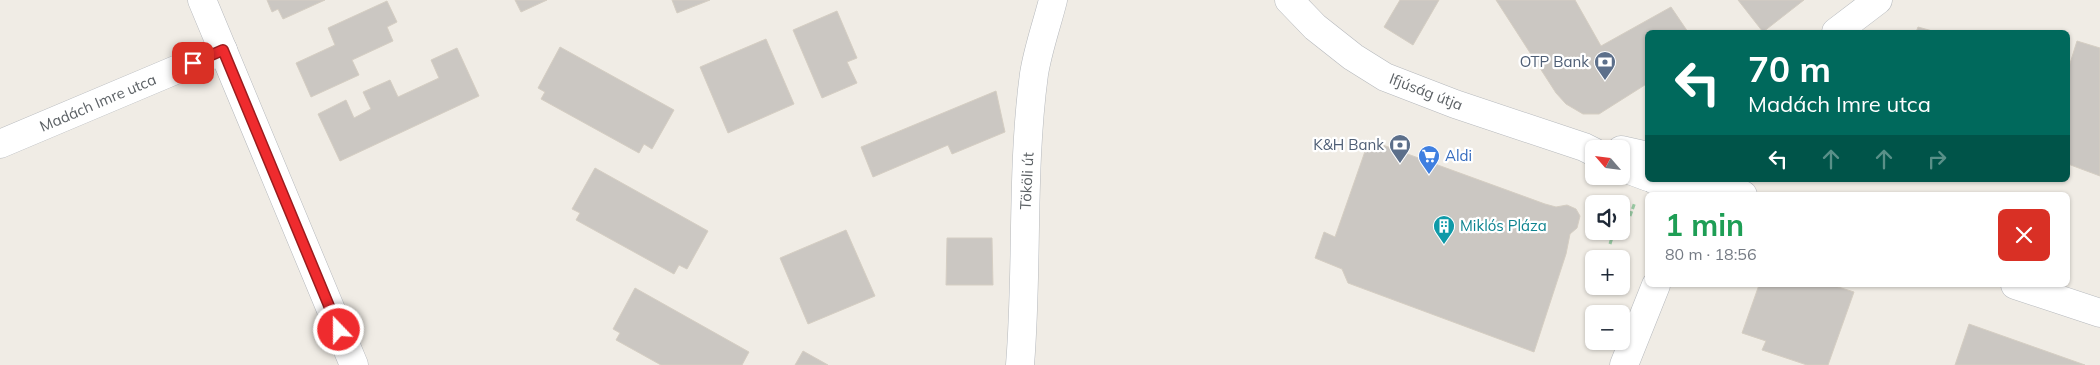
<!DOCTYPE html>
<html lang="en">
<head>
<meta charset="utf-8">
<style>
	:root { --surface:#fff; --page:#f6f6f7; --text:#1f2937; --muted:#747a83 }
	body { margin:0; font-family:Mulish,sans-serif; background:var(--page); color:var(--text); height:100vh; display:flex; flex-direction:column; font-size:19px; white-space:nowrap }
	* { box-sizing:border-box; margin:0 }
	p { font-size:16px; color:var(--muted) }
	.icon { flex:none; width:28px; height:28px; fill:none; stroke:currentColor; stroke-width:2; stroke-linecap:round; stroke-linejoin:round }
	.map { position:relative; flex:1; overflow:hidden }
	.panel { position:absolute; left:1645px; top:192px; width:425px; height:95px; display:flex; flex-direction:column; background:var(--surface); border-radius:8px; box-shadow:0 1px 4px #0004 }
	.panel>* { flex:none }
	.banner { position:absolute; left:1645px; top:30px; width:425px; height:152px; border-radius:8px; box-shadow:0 1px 4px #0004; background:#00695c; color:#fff; overflow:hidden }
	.needle { width:32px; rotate:298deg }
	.tools { position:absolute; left:1585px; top:140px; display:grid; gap:10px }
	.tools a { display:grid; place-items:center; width:45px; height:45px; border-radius:8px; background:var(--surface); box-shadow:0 1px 4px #0004; font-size:25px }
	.pin { position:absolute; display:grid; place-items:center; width:42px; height:42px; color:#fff; margin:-21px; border-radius:10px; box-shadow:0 2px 8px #0006 }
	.me { position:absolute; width:55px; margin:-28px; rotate:338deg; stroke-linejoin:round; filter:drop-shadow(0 0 4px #0008) }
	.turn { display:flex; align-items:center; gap:18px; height:105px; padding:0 20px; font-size:22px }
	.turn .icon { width:65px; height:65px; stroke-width:2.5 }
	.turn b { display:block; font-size:35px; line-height:42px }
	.lanes { display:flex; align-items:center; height:48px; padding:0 20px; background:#0003; justify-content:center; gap:25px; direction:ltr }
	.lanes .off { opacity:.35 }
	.round { display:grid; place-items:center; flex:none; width:52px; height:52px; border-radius:8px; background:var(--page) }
	.head { display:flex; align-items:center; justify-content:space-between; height:85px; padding:0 20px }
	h1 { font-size:30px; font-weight:700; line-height:38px; color:#1e9e55 }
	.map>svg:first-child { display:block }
	.building { fill:#cbc7c2; stroke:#d5cec3 }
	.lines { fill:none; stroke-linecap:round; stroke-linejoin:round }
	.minor-casing { stroke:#b5b8bc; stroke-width:29 }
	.path { stroke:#99c9a3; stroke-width:3; stroke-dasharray:5 2.5; stroke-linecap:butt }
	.minor { stroke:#fff; stroke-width:28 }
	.route-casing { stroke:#9b1c1e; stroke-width:12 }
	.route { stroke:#ef2b2e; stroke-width:9 }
	.labels { text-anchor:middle; stroke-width:4.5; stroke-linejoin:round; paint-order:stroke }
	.service-label { font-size:15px; fill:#4e5e75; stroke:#fff; text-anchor:end }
	.street-label { font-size:15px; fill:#5d6266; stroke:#fff }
	.shop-label { font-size:15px; fill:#366cbe; stroke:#fff; text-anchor:start }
	.culture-label { font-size:15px; fill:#0d838f; stroke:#fff; text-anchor:start }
</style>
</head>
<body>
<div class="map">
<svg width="2100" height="365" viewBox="0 0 2100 365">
	<rect width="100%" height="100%" fill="#f0ece5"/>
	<!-- building -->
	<g class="building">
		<polygon points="267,0 325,0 283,19 278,9 272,12"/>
		<polygon points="515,0 547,0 521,12"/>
		<polygon points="672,0 710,0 677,13"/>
		<polygon points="1400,0 1439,0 1413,45 1384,27"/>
		<polygon points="1496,0 1575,0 1601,46 1671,7 1688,32 1648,32 1648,83 1599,114 1583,114 1566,104 1556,93"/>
		<polygon points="1738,0 1804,0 1763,32"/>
		<polygon points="387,1 397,22 387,27 393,41 352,60 359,75 311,97 296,63 335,45 328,28"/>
		<polygon points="837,11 857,58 847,62 857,83 822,98 793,30"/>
		<polygon points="1918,27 1936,32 1916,32"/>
		<polygon points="766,39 794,104 728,133 700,67"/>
		<polygon points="2077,41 2100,48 2100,176 2068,164 2068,70"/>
		<polygon points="560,47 674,110 652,149 644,144 639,153 541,99 545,92 538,88"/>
		<polygon points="457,48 479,96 340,161 318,114 346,100 354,118 371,109 363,92 390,80 398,97 439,78 431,60"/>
		<polygon points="996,91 1005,132 952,154 948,145 873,177 861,147"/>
		<polygon points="1369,140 1545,204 1556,207 1567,205 1576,209 1580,216 1577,228 1570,234 1566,254 1534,352 1348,283 1342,269 1315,258 1324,232 1335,237"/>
		<polygon points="595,168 708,231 687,269 679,265 674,274 576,220 580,213 572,209"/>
		<polygon points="846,230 875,296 808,324 780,258"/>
		<polygon points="947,238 992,238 993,285 946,285"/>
		<polygon points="1759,285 1832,285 1854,292 1828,365 1807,365 1762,350 1766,341 1742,333"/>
		<polygon points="635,288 749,352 742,365 661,365 616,340 620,333 613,329"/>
		<polygon points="1969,324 2085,365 1955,365"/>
		<polygon points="803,351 828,365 795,365"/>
	</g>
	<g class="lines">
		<!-- minor casing -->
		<g class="minor-casing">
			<g id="minor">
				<polyline points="202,0 354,365"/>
				<polyline points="1289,0 1315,27 1353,57 1385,77 1455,104 1584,147 1594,152"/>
				<polyline points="1836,32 1878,0"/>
				<polyline points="0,144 223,50"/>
				<polyline points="1621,150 1648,156"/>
				<polyline points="1621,167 1648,177"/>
				<polyline points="1655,180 1661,182 1697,182 1743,195"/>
				<polyline points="2015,285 2100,313"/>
				<path d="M1020,365C1028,268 1021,170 1034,74C1038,49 1047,24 1053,0"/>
				<polyline points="1624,365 1656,285"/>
			</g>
		</g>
		<!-- path -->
		<g class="path">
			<polyline points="1630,216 1635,202"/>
			<polyline points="1610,244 1614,231"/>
		</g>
		<!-- minor -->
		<use href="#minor" class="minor"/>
	</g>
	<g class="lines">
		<!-- route casing -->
		<g class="route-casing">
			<polyline id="route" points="193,63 223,50 339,330"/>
		</g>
		<!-- route -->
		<use href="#route" class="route"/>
	</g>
	<!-- icons -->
	<defs>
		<g id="bank-pin" transform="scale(1.125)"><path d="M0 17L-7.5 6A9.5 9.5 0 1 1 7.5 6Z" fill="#5c6f8a" stroke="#fff"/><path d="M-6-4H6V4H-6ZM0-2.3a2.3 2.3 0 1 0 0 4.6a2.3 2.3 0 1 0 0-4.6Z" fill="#fff"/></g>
		<g id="supermarket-pin" transform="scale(1.125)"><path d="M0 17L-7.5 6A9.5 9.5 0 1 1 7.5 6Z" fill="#3f7fe0" stroke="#fff"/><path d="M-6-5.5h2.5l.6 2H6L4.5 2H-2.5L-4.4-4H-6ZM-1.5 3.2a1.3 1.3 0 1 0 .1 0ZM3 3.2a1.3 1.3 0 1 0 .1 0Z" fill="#fff"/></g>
		<g id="building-pin" transform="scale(1.125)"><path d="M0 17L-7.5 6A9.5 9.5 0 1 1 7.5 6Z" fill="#0f9aa8" stroke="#fff"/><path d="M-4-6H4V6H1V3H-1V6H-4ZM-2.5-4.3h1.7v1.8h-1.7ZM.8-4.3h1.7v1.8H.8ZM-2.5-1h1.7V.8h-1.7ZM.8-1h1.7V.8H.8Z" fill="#fff"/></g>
	</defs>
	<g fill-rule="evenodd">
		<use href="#bank-pin" x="1605" y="62"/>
		<use href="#bank-pin" x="1400" y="145"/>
		<use href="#supermarket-pin" x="1429" y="156"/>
		<use href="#building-pin" x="1444" y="226"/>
	</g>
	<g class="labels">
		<!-- service labels -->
		<g class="service-label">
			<text x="1589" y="67">OTP Bank</text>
			<text x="1384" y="150">K&amp;H Bank</text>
		</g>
		<!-- street labels -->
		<g class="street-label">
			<text transform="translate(1426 92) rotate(21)" y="5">Ifjúság útja</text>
			<text transform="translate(98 103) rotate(-23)" y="5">Madách Imre utca</text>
			<text transform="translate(1027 181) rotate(-87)" y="5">Tököli út</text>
		</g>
		<!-- shop labels -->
		<g class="shop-label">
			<text x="1445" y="161">Aldi</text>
		</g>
		<!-- culture labels -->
		<g class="culture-label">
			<text x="1460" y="231">Miklós Pláza</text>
		</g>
	</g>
</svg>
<div class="tools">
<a><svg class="needle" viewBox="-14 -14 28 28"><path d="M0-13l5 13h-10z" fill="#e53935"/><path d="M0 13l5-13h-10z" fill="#747a83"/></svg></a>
<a><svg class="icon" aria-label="sound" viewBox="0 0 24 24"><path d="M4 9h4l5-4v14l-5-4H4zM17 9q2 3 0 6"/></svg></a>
<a>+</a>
<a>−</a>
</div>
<div class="pin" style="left:193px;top:63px;background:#d93025"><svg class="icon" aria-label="arrive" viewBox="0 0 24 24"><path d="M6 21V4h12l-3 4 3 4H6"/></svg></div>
<svg class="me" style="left:339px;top:330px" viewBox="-20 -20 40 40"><circle r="17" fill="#ef2b2e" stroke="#fff" stroke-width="3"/><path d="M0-11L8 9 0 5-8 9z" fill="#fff"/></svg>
<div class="banner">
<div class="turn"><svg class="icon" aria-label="left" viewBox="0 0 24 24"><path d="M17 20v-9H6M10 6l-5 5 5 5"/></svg><div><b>70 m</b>Madách Imre utca</div></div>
<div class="lanes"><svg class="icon" aria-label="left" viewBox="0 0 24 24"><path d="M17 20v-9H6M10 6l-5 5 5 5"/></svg><svg class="icon off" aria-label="ahead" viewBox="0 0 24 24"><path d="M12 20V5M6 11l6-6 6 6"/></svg><svg class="icon off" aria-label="ahead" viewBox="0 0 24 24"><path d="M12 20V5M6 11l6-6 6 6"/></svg><svg class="icon off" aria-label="right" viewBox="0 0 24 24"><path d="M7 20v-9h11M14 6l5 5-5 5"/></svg></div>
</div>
<section class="panel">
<div class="head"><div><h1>1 min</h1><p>80 m · 18:56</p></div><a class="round" style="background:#d93025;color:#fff"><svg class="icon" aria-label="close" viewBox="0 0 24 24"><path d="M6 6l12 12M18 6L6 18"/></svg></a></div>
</section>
</div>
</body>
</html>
